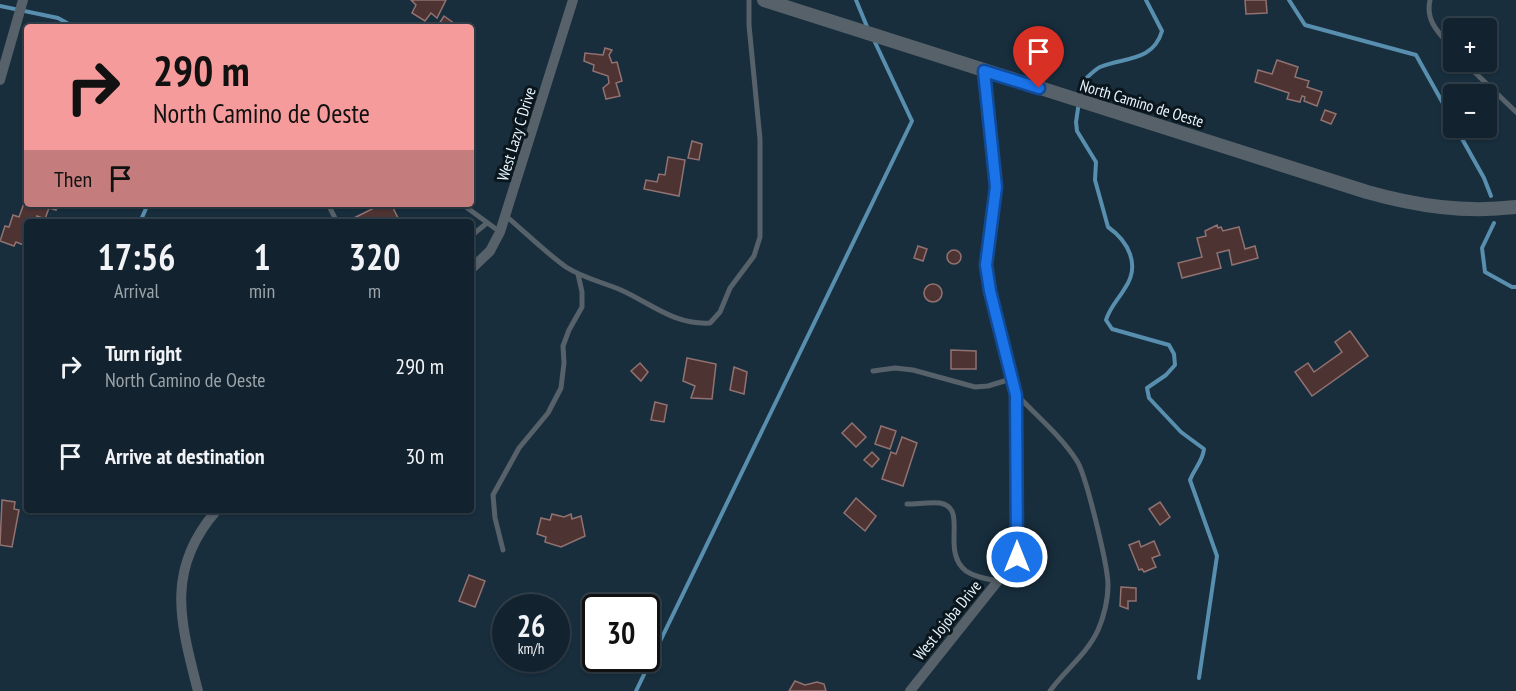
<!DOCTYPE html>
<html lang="en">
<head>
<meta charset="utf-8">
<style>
	:root { --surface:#12222e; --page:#1f2f3a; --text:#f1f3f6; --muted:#9ca4aa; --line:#313f4a }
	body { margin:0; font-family:"PT Sans Narrow",sans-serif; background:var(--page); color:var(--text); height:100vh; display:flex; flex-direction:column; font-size:22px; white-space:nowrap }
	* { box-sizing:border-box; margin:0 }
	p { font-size:20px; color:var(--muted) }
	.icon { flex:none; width:33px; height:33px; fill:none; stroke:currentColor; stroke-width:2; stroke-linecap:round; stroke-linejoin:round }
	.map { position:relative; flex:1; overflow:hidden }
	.details { position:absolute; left:24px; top:219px; width:450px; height:294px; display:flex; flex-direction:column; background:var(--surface); border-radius:6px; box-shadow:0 2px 4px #0004,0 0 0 2px var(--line) }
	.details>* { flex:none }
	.hud { position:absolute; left:24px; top:24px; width:450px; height:183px; border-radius:6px; box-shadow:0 2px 4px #0004,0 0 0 2px var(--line); background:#f59b9b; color:#111; overflow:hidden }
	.fabs { position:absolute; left:1443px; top:18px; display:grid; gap:12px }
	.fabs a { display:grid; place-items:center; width:54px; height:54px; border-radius:6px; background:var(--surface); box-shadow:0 2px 4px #0004,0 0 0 2px var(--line); font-size:30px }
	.speed { position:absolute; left:492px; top:594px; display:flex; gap:12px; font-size:30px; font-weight:700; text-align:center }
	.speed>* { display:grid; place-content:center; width:78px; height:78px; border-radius:50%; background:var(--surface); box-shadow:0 2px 4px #0004,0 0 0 2px var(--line); line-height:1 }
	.speed small { font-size:15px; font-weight:400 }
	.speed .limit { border:3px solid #111; border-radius:9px; background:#fff; color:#111 }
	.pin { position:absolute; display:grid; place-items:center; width:51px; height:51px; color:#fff; margin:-62px -26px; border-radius:50% 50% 50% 0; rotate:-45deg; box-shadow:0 0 6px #0007 }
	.pin .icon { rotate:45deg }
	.me { position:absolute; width:66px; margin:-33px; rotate:0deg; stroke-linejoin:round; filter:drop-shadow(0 0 4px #0008) }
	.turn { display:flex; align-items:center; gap:21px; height:126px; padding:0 30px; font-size:27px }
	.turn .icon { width:78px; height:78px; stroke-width:2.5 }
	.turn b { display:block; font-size:42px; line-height:51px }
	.then { display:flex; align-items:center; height:57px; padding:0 30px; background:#0003; gap:12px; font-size:22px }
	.eta { display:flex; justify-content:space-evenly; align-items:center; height:102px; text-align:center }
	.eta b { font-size:36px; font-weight:800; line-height:42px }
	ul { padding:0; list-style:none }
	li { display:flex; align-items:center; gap:18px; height:90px; padding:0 30px }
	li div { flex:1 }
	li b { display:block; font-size:22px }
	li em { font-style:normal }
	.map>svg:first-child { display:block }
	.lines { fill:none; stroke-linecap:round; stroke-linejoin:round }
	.stream { stroke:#588eae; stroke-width:4 }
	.building { fill:#4e3333; stroke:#917271; stroke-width:1.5 }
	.service { stroke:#576169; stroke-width:5 }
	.minor { stroke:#576169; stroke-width:10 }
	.tertiary { stroke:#576169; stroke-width:14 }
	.route-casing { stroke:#114b97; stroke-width:15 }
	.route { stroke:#1a73e8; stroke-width:10 }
	.labels { text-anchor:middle; stroke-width:6; stroke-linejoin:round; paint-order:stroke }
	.street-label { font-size:16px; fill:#e7f5ff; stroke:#0b151c }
</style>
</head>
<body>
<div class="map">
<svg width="1516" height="691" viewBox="0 0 1516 691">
	<rect width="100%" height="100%" fill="#182e3d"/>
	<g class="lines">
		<!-- stream -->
		<g class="stream">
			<polyline points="856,0 868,29"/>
			<path d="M1146,0L1162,31C1153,62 1124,57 1100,67C1094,70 1087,78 1082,82L1076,122L1077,131L1096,162L1095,180L1108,227C1128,241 1141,265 1125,288C1118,300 1110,307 1106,320L1112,329L1169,345L1174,354L1175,365L1166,375L1147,388L1149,398L1181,432L1204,449C1203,461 1194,469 1190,480L1217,556L1199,678"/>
			<polyline points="1289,0 1305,25 1416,55 1454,123"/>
			<polyline points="0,6 58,18 74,27"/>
			<polyline points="1456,128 1484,178 1491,196"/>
			<polyline points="140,222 148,204"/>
			<polyline points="1494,223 1482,248 1485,272 1512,287 1516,287"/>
			<polyline points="636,691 912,121 873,38"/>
		</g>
	</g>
	<!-- building -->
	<g class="building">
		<polygon points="411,0 446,0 437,18 431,13 425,21 412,13 416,5"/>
		<polygon points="1245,0 1266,0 1267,13 1246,14"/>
		<polygon points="444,16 458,26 457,27 437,27"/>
		<polygon points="605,48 612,50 609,55 612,63 617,62 622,81 616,83 620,96 606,99 603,88 609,83 608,76 593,71 594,65 584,61 585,53 603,55"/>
		<polygon points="1277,60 1298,67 1295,77 1309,81 1307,87 1322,92 1317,106 1304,101 1305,97 1302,96 1300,102 1287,99 1289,93 1255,82 1258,70 1272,74"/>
		<polygon points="1325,110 1336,114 1331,124 1321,120"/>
		<polygon points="692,141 702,144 699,160 688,158"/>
		<polygon points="668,157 685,160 679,196 644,189 646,180 657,182 659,174 665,175"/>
		<polygon points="26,198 27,204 59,204 56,210 49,208 45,219 37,216 35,222 27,222 26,246 16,242 14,246 0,241 5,226 9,227 13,215 19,217"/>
		<polygon points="382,204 391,204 400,222 353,222 352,219"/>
		<polygon points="1217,225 1218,228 1221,227 1223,231 1239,227 1245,249 1255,246 1258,258 1232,265 1229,250 1217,253 1221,268 1182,278 1178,263 1202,257 1197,238 1206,236 1205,231"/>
		<polygon points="918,246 927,249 923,261 914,258"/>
		<circle cx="954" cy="257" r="7"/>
		<circle cx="933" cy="293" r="9"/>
		<polygon points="1350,331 1368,356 1312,396 1295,372 1308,363 1314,372 1342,352 1335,342"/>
		<polygon points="951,350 976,351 976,369 951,369"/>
		<polygon points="687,358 716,364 712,399 691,398 695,386 683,381"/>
		<polygon points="640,363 648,372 641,381 631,371"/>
		<polygon points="734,367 747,372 744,394 730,390"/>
		<polygon points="655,402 667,405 664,422 651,420"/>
		<polygon points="852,423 866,437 856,447 842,433"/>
		<polygon points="881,426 896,431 890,449 875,444"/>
		<polygon points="902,437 917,443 903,486 882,479 891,452 896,454"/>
		<polygon points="872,452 879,459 872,467 864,460"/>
		<polygon points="856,498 876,516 865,531 844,513"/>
		<polygon points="2,500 15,502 14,509 19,510 12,547 0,545"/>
		<polygon points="1160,502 1170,517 1160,525 1149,509"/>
		<polygon points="552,514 564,517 571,514 572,519 581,516 585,536 561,547 545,542 546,537 537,534 541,518 550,520"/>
		<polygon points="1139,541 1141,547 1154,541 1160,555 1152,558 1156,567 1144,572 1142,569 1139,570 1129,545"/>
		<polygon points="469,575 485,581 475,607 459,601"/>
		<polygon points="1121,587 1136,588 1136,601 1128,601 1128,609 1120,606"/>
		<polygon points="795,681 805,685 817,682 824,684 826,691 789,691"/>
	</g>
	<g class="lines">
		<!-- service -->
		<g class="service">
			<path d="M1430,0C1425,22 1440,34 1454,50"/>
			<polyline points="1464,62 1516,112"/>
			<polyline points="328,204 337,222"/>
			<polyline points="462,204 500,232"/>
			<path d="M506,216C526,233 545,252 566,267C583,278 602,282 621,290C652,304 674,325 710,323L720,312L730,288L754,256L760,237V139L749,25V0"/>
			<polyline points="471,236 487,223"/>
			<polyline points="873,371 895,368 913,370 975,387 988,386 1011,379"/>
			<path d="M1018,396C1038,417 1061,436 1077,461C1086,475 1108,566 1108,585C1108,599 1104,617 1098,630C1087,654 1065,670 1050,691"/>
			<path d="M907,504C917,504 929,502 940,503C969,508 940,551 966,571C975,577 987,579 998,581"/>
			<polyline points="503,550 495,518 493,495 519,448 548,413 561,388 564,363 563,346 569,330 582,307 582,292 578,274"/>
		</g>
		<!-- minor -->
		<g class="minor">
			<polyline points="0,80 23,0"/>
			<polyline points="471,269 490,251 500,232 573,0"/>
			<path d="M198,691C180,621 165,569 217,510"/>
			<polyline points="910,691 1017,557 1016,395 990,291 986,265 996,187 984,71"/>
		</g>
		<!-- tertiary -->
		<path class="tertiary" d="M764,0L1367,192C1417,206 1464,213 1516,207"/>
	</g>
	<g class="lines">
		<!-- route casing -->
		<g class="route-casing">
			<polyline id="route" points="1017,557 1016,395 990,291 986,265 996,187 984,71 1039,88"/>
		</g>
		<!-- route -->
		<use href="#route" class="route"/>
	</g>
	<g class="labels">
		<!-- street labels -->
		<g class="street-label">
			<text transform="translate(1142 103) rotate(17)" y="6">North Camino de Oeste</text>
			<text transform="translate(516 134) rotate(-73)" y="6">West Lazy C Drive</text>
			<text transform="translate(947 620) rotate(-51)" y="6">West Jojoba Drive</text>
		</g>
	</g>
</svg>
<div class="fabs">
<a>+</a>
<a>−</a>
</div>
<div class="speed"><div>26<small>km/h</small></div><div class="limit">30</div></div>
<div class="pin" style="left:1039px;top:88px;background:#d93025"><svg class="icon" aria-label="arrive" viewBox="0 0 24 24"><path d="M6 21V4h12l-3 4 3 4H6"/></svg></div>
<svg class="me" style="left:1017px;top:557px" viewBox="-20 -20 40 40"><circle r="17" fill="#1a73e8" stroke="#fff" stroke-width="3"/><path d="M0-11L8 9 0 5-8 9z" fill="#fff"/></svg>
<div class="hud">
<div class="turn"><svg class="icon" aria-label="right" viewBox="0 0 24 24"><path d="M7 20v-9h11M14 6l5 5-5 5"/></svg><div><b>290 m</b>North Camino de Oeste</div></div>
<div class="then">Then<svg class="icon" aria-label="arrive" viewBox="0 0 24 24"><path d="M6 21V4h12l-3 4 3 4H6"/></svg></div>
</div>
<section class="details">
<div class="eta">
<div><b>17:56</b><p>Arrival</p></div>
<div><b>1</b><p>min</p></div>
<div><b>320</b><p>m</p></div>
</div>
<ul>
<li><svg class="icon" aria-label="right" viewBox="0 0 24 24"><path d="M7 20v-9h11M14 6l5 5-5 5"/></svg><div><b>Turn right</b><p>North Camino de Oeste</p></div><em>290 m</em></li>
<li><svg class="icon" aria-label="arrive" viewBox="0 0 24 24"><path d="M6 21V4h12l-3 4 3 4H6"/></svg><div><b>Arrive at destination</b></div><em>30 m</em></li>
</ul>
</section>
</div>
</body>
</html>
